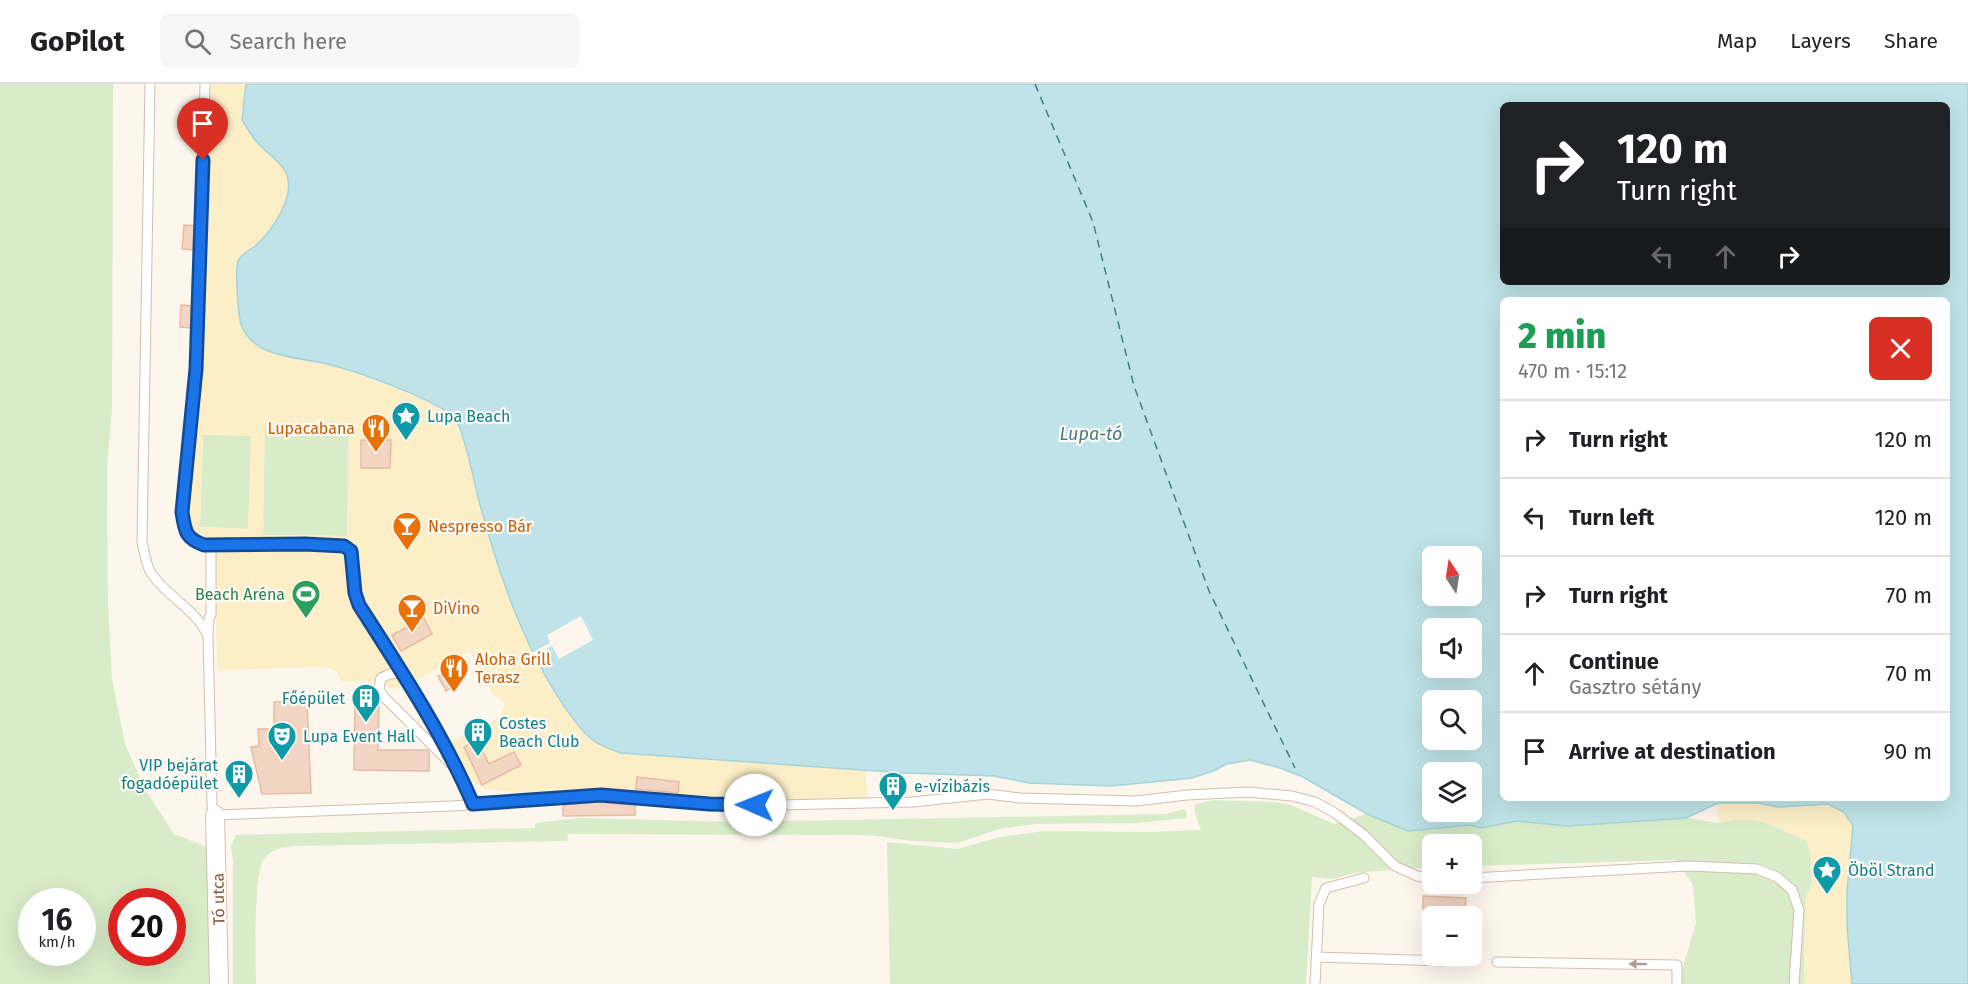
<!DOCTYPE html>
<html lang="en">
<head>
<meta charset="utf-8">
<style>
	:root { --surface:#fff; --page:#f6f6f6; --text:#202124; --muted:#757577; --line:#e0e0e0 }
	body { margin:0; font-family:"Fira Sans",sans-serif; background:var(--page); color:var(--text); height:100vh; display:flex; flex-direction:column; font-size:22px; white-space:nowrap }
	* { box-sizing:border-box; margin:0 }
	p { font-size:20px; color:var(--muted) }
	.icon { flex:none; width:33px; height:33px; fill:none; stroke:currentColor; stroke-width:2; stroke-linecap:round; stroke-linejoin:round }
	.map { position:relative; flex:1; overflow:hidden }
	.drawer { position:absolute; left:1500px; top:213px; width:450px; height:504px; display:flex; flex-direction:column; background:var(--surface); border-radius:9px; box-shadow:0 6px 24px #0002 }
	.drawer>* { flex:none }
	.hud { position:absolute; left:1500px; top:18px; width:450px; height:183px; border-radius:9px; box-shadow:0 6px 24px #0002; background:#202124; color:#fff; overflow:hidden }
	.needle { width:39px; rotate:348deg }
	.tools { position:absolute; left:1422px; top:462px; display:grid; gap:12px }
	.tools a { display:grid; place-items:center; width:60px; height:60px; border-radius:9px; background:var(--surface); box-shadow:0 6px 24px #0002; font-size:30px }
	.speed { position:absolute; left:18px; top:804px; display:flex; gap:12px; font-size:30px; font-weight:700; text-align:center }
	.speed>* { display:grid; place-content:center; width:78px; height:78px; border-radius:50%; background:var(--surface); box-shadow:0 6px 24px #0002; line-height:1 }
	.speed small { font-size:15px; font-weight:400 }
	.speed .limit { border:9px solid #d22; background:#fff; color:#111 }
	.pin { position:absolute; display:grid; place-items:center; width:51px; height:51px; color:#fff; margin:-62px -26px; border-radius:50% 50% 50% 0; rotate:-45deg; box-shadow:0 0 6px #0007 }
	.pin .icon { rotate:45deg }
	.me { position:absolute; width:66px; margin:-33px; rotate:271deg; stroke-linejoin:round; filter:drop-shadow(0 0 4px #0008) }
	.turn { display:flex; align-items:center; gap:21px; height:126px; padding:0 18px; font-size:27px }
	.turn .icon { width:78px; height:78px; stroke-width:2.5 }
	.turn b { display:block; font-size:42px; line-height:51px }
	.lanes { display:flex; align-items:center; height:57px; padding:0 18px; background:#0003; justify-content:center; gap:30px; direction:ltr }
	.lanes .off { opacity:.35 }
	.round { display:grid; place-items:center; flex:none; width:63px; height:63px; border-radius:9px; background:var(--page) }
	.headline { display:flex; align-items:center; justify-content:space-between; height:102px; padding:0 18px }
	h1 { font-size:36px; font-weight:800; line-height:45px; color:#1e9e55 }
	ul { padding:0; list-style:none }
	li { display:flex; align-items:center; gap:18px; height:78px; padding:0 18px; border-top:2px solid var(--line) }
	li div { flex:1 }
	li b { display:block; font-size:22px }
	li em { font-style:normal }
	header { display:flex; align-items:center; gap:36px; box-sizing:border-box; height:84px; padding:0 30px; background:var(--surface); border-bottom:2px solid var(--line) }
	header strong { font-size:28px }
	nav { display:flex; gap:33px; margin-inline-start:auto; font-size:21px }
	.search { width:420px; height:54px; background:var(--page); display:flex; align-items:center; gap:15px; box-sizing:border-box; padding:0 21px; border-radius:9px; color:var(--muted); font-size:22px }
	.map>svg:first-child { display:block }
	.green { fill:#d8ecc9; fill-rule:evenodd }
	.sand { fill:#fcefc7; fill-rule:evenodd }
	.water { fill:#bfe3e8; stroke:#a5d3da; stroke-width:1.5; fill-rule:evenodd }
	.pier { fill:#fdf6ec }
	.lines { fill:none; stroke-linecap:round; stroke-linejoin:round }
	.ferry { stroke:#437c86; stroke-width:1.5; stroke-dasharray:8 6; stroke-linecap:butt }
	.building { fill:#f3d5c3; stroke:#e6bba3; stroke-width:1.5 }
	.lane-casing { stroke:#d1beb0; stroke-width:11 }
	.street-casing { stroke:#d1beb0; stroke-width:20 }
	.lane { stroke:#fff; stroke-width:9 }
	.street { stroke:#fff; stroke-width:18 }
	.oneway { fill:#af9d94 }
	.route-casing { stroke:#114b97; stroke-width:15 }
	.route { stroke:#1a73e8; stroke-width:10 }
	.labels { text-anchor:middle; stroke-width:4.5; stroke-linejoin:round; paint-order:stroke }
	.culture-label { font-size:16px; fill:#0d838f; stroke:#fffaf3; text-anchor:start }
	.food-label { font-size:16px; fill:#c56008; stroke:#fffaf3; text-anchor:start }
	.leisure-label { font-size:16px; fill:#27864d; stroke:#fffaf3; text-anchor:end }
	.street-label { font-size:16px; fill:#7a5c4d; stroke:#fffaf3 }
	.water-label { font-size:18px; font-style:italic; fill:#437c86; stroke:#fffaf3 }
</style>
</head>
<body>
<header>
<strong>GoPilot</strong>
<div class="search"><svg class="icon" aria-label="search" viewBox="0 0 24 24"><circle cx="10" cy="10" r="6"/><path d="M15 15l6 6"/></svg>Search here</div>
<nav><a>Map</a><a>Layers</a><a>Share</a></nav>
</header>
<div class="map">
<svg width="1968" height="900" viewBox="0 0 1968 900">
	<rect width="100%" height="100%" fill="#fdf6ec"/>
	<!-- green -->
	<g class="green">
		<path d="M0,0H113L112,324L107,385L108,519L112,596L125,660L146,707L174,750L207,763L211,900H0ZM32,818H82V868H32ZM122,818H172V868H122Z"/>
		<polygon points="264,343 349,344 347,452 263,451"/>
		<polygon points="203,350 252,352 248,445 200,443"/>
		<polygon points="1213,716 1274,718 1291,721 1334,740 1367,730 1408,747 1471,741 1481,744 1517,737 1568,742 1686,734 1719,739 1735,735 1760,736 1807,757 1811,774 1812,799 1805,817 1804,900 1678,900 1696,839 1693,801 1676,776 1472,782 1472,760 1432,760 1432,783 1354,789 1332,795 1312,793 1306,900 890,900 887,758 957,765 999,753 1044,747 1149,748 1201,746 1195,729 1195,720"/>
		<path d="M1185,725L1187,734L1136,739L1035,740L999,745L957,759L912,757L869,751L567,750L569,757L293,762C282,764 271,765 264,775C253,789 256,877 256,900H233V777L231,762L236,751L535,744V739L579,734L737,738L1165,730Z"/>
	</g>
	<!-- sand -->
	<g class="sand">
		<path d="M211,0H246L242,36C247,43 251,52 257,59C265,68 281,78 286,89C299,119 267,153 244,169L255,260L276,270L329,280L394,303L429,318L455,336L465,362L486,441L520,540L621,669L865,686L868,715L718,716L600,705L526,709L486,705L469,695L449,659L500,633L505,619L493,611L470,567L409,600L395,605L368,597L342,598L336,587L328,583L217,586L214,455H198L189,446L188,301L202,254L208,153ZM265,343L349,344L347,452L263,451ZM203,351L251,352L248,445L200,443Z"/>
		<path d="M1717,719H1757L1779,723L1828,720L1844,728L1853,742L1847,807V840L1852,900H1804L1805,817L1812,799L1811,774L1807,757C1775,743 1754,729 1719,739Z"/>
	</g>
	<!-- water -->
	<path class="water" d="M246,0H1968V900H1852L1847,840V807L1853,742L1844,728L1828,720L1779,723L1757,719H1718L1686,734L1568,742L1517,737L1481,744L1470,741L1408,747L1367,730L1303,693L1280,684L1250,676L1226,680L1216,686L1192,694L1111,702L1029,699L994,692L906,689L621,669C612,666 600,662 593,656C581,648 572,633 564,622C522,560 497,485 478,413C474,397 464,346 455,335C439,316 353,286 327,280C299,273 252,274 241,240C238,230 235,187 238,177C241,170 249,167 255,162C272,147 298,111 285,87C279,76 265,68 257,58C251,52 247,43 242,36ZM1503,21H1947V198H1503ZM1503,216H1947V714H1503ZM1432,472H1472V512H1432ZM1432,544H1472V584H1432ZM1432,616H1472V656H1432ZM1432,688H1472V728H1432Z"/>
	<!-- pier -->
	<polygon class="pier" points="581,532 593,556 559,575 552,562 533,573 531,569 550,559 547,551"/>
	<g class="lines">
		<!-- ferry -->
		<polyline class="ferry" points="1035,0 1093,138 1134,302 1209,507 1295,684"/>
	</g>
	<!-- building -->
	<g class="building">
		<polygon points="183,23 196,23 195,44 183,44"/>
		<polygon points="184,141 194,142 193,166 182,165"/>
		<polygon points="181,221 191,222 191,244 180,243"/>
		<polygon points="361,356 391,356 390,384 361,384"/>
		<polygon points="424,534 432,550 401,567 392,551"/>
		<polygon points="454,583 461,599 446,607 438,592"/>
		<polygon points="355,613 376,613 379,617 378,666 428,666 429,668 429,687 354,686"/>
		<polygon points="307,617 311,709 262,710 251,663 259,662 258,645 274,645 274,618"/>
		<polygon points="477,656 489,680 514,668 521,681 482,701 464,663"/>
		<polygon points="637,693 679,698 678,709 636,705"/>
		<polygon points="595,718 635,721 635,731 563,732 563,721"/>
		<polygon points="1423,812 1466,814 1465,827 1423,825"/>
	</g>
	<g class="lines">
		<!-- lane casing -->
		<g class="lane-casing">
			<g id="lane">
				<path d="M150,0L142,458C144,467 146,481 151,489C167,513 197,526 208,552L212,721L215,731L452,722L601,711L709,720L778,721L913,718L988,710L1020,714L1136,717L1187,711L1248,708L1292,712L1315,718L1335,729L1364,751L1395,782L1417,792L1432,795"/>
				<path d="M205,0L196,285L181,428C185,447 185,454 204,461L286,460L344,462L351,467L355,509L359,521C400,585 443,650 473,720"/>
				<polyline points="208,550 209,535 211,530 211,461"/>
				<polyline points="404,593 397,589 390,590 381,594 379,604 383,612 451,680"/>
				<polyline points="1472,794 1688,782 1757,785 1777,793 1792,806 1799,826 1794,900"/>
				<polyline points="1317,873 1443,877"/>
				<polyline points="1497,878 1677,881 1677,900"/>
				<polyline points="1315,900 1319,820 1326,804 1364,794"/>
			</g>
		</g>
		<!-- street casing -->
		<g class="street-casing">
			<polyline id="street" points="215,731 219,900"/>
		</g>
		<!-- lane -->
		<use href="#lane" class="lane"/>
		<!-- street -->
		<use href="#street" class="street"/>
	</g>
	<!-- one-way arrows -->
	<defs><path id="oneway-solid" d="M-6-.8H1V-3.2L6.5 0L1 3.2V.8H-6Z" transform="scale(1.5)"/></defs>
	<use class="oneway" href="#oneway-solid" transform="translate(1638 880) rotate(-179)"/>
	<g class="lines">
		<!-- route casing -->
		<g class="route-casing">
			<path id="route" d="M203,76L196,285L182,428C185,447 185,454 204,461L305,460L344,462L351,467L355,509L359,521C400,585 443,650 473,720L601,711L709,720L755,721"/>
		</g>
		<!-- route -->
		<use href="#route" class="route"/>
	</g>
	<!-- icons -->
	<defs>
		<g id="sight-pin" transform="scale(1.5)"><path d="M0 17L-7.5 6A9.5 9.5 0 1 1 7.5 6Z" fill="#0f9aa8" stroke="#fffaf3"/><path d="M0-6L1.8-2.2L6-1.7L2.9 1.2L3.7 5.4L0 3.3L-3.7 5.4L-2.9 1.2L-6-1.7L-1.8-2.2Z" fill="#fff"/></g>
		<g id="restaurant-pin" transform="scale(1.5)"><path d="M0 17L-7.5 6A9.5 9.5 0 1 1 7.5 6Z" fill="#e8710a" stroke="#fffaf3"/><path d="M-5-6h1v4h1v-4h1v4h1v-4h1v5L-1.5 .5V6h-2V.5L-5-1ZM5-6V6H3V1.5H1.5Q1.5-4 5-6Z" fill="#fff"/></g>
		<g id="bar-pin" transform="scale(1.5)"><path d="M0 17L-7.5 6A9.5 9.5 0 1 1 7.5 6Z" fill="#e8710a" stroke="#fffaf3"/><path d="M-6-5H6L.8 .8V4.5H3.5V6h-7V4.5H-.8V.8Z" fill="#fff"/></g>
		<g id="stadium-pin" transform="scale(1.5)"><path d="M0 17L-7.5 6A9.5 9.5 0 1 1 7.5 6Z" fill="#2e9e5b" stroke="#fffaf3"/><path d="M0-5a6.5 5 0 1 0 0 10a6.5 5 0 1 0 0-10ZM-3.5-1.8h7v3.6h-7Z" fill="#fff"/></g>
		<g id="building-pin" transform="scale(1.5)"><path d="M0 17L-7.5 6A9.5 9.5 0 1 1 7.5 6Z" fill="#0f9aa8" stroke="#fffaf3"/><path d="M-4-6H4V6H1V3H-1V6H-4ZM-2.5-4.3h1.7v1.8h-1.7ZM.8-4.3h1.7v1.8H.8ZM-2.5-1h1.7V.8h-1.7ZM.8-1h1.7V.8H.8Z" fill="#fff"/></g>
		<g id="theatre-pin" transform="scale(1.5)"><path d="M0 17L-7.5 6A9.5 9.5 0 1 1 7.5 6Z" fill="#0f9aa8" stroke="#fffaf3"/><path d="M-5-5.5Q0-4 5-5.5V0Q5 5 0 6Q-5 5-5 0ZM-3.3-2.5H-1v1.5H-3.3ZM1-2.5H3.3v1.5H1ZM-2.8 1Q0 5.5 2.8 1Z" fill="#fff"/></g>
	</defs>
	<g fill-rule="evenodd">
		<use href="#sight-pin" x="406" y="332"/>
		<use href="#restaurant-pin" x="376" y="344"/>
		<use href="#bar-pin" x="407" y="442"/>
		<use href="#stadium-pin" x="306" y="510"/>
		<use href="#bar-pin" x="412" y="524"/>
		<use href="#restaurant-pin" x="454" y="584"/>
		<use href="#building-pin" x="366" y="614"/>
		<use href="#building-pin" x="478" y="648"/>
		<use href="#theatre-pin" x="282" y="652"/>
		<use href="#building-pin" x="239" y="690"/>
		<use href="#building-pin" x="893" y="702"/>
		<use href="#sight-pin" x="1827" y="786"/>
	</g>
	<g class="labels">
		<!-- culture labels -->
		<g class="culture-label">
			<text x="427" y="338">Lupa Beach</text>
			<text x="345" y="620" text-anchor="end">Főépület</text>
			<text x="499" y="645">Costes<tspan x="499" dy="18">Beach Club</tspan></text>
			<text x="303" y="658">Lupa Event Hall</text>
			<text x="218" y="687" text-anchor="end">VIP bejárat<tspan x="218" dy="18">fogadóépület</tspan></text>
			<text x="914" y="708">e-vízibázis</text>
			<text x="1848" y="792">Öböl Strand</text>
		</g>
		<!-- food labels -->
		<g class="food-label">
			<text x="355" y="350" text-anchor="end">Lupacabana</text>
			<text x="428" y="448">Nespresso Bár</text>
			<text x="433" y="530">DiVino</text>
			<text x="475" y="581">Aloha Grill<tspan x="475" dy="18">Terasz</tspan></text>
		</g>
		<!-- leisure labels -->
		<g class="leisure-label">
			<text x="285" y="516">Beach Aréna</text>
		</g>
		<!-- street labels -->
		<g class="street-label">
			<text transform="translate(218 815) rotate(-91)" y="6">Tó utca</text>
		</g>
		<!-- water labels -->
		<g class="water-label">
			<text x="1091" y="356">Lupa-tó</text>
		</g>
	</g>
</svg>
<div class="tools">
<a><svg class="needle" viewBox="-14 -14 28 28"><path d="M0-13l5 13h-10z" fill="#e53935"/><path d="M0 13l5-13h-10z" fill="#757577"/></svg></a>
<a><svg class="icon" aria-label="sound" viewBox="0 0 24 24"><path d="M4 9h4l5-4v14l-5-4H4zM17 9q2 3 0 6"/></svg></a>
<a><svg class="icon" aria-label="search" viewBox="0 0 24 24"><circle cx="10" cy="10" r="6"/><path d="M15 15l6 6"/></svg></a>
<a><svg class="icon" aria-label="layers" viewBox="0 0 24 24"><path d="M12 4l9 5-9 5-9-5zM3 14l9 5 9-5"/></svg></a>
<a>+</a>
<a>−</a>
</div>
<div class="speed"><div>16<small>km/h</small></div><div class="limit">20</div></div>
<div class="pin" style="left:203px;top:76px;background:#d93025"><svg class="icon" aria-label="arrive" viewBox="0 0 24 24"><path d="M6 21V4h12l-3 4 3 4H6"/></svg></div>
<svg class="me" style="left:755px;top:721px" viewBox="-20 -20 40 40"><circle r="19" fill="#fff"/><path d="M0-13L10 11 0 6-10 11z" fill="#1a73e8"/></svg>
<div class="hud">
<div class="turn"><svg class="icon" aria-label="right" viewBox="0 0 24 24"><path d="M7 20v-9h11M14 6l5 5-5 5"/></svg><div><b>120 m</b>Turn right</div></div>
<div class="lanes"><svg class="icon off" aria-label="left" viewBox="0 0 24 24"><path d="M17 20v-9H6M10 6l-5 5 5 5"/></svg><svg class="icon off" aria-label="ahead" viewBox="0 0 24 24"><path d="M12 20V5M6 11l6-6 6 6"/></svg><svg class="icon" aria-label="right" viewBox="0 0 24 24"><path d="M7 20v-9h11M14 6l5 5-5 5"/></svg></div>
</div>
<section class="drawer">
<div class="headline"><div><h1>2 min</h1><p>470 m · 15:12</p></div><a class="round" style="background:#d93025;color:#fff"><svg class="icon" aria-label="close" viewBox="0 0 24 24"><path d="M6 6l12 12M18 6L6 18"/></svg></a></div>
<ul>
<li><svg class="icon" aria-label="right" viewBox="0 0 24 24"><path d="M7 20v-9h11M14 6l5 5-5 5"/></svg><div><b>Turn right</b></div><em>120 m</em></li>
<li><svg class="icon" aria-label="left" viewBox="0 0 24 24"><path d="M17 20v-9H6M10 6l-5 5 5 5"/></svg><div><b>Turn left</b></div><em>120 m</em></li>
<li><svg class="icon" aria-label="right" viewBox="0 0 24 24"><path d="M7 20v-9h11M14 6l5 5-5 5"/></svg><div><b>Turn right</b></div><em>70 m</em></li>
<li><svg class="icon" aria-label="ahead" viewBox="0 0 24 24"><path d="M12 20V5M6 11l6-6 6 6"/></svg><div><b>Continue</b><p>Gasztro sétány</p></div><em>70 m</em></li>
<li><svg class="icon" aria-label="arrive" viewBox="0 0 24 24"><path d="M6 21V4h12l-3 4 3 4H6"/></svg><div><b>Arrive at destination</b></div><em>90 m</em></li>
</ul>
</section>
</div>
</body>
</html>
